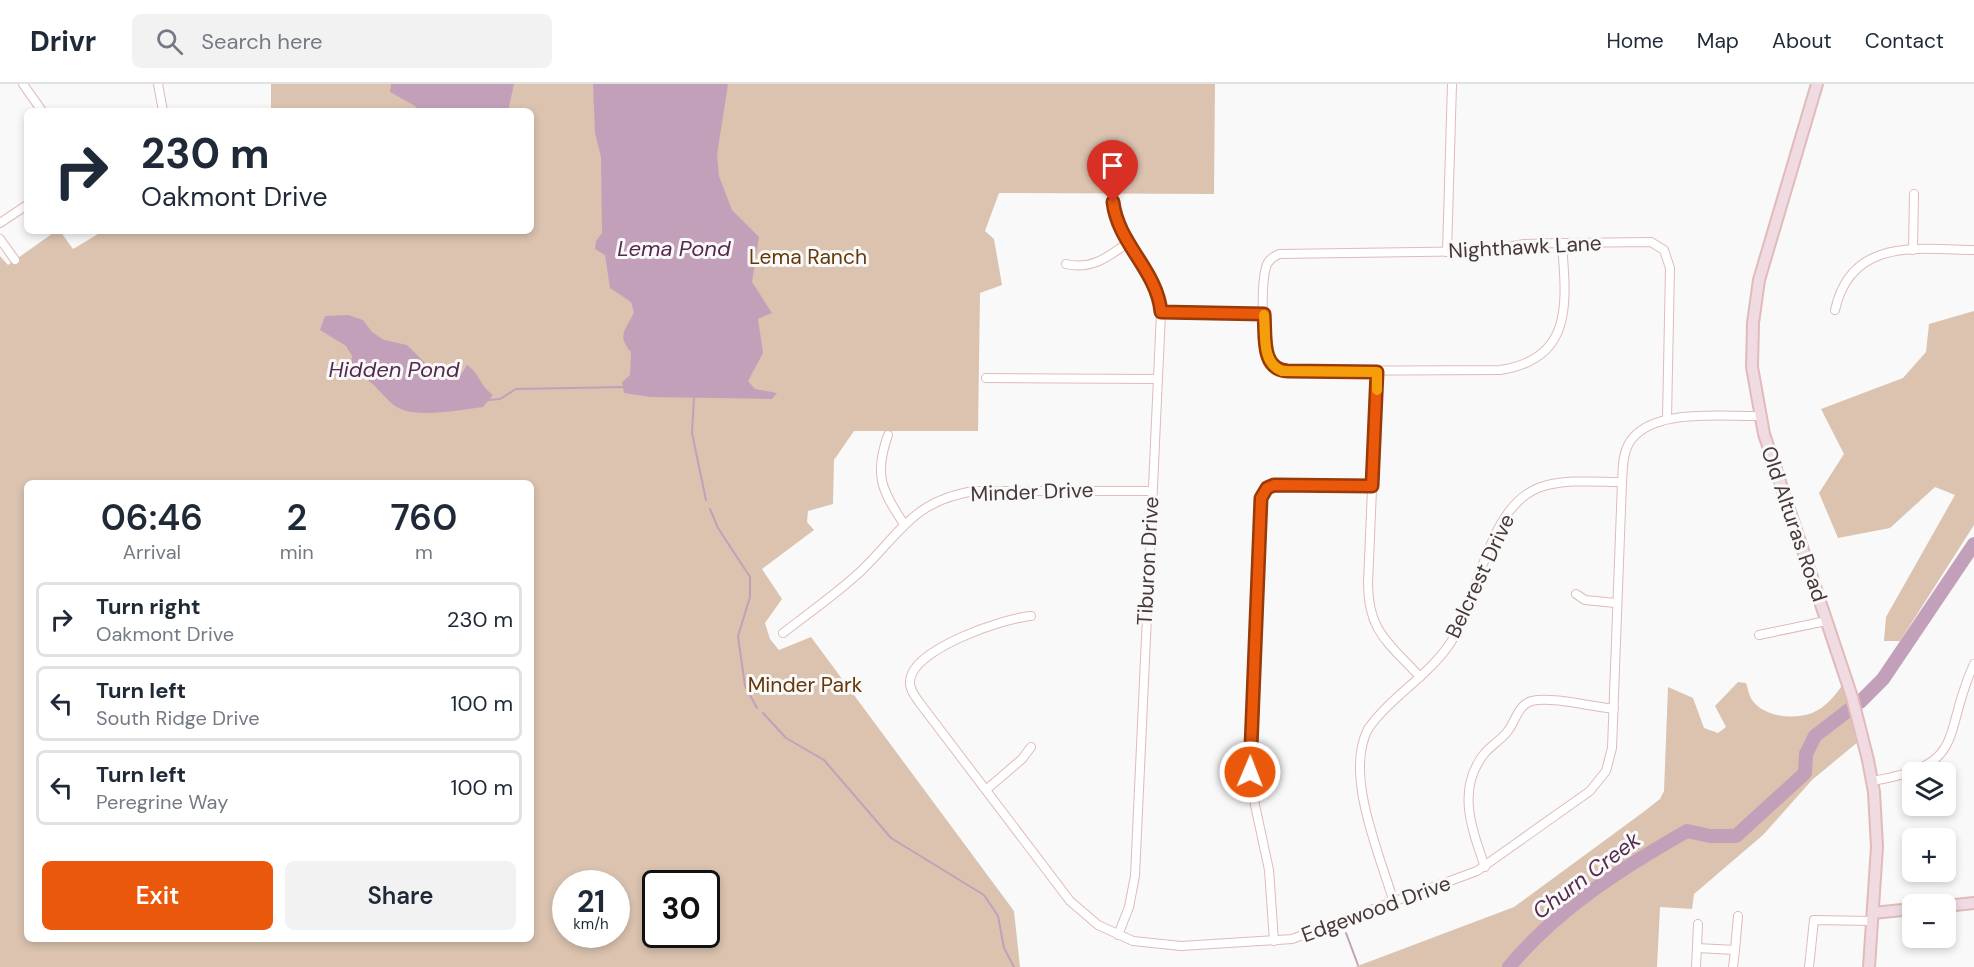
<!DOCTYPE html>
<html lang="en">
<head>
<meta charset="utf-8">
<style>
	:root { --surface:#fff; --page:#f2f2f3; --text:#1f2937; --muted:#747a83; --line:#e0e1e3; --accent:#ea580c }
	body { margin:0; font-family:"DM Sans",sans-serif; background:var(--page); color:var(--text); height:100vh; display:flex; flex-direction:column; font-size:22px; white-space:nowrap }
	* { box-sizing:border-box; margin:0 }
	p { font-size:20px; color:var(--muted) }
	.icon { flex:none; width:33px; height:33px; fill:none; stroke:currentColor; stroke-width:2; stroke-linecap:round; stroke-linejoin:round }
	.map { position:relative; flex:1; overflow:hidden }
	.side { position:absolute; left:24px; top:396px; width:510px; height:462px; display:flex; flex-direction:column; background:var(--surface); border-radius:9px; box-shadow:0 3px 9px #0003 }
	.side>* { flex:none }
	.top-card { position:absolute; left:24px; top:24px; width:510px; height:126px; border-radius:9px; box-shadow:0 3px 9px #0003; background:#fff; color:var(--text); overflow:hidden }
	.tools { position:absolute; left:1902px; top:678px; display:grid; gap:12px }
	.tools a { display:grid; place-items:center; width:54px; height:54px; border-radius:9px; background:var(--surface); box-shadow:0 3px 9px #0003; font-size:30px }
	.speed { position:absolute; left:552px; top:786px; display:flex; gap:12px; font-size:30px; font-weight:700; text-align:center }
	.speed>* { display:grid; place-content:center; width:78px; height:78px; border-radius:50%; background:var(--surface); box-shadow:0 3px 9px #0003; line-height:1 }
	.speed small { font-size:15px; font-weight:400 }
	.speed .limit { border:3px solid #111; border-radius:9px; background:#fff; color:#111 }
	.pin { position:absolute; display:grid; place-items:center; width:51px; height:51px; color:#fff; margin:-62px -26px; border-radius:50% 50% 50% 0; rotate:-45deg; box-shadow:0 0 6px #0007 }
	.pin .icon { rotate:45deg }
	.me { position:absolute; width:66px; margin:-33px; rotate:1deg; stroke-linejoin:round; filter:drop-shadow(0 0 4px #0008) }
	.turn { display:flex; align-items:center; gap:21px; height:126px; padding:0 18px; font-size:27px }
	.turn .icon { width:78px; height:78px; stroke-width:2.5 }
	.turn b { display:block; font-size:42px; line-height:51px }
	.eta { display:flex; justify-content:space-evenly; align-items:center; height:102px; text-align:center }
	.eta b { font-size:36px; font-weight:600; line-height:42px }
	.cta { display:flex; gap:12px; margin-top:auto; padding:12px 18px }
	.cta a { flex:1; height:69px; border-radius:9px; background:var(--accent); color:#fff; font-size:24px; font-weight:600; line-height:69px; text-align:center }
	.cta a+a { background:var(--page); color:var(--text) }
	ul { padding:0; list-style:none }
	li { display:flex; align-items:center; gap:18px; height:75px; margin:0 12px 9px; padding:0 6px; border:3px solid var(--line); border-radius:9px }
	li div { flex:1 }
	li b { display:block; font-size:22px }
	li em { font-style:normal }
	header { display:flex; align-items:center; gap:36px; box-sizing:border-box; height:84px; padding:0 30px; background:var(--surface); border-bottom:2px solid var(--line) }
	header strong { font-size:28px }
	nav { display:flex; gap:33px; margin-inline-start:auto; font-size:21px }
	.search { width:420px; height:54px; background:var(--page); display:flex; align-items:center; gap:15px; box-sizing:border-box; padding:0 21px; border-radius:9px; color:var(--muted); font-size:22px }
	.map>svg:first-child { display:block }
	.green { fill:#dbc3b0; fill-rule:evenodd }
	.water { fill:#c3a0ba }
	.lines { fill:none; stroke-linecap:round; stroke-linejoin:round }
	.stream { stroke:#c3a0ba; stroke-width:2 }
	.river { stroke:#c3a0ba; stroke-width:14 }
	.minor-casing { stroke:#e1baba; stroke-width:10 }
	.secondary-casing { stroke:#e1baba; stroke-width:14 }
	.minor { stroke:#fff; stroke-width:8 }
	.secondary { stroke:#f1dbe3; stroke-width:10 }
	.route-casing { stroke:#983908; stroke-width:15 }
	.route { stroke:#ea580c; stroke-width:10 }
	.slow { stroke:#f59e0b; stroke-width:10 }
	.labels { text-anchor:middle; stroke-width:6; stroke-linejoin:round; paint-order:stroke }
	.street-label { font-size:21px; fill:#483838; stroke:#f9f9f9 }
	.park-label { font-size:21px; fill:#653809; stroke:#f9f9f9 }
	.water-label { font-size:22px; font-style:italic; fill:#56294e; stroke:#f9f9f9 }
</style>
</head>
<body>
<header>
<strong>Drivr</strong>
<div class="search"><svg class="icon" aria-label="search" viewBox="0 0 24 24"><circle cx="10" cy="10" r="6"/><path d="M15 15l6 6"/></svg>Search here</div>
<nav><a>Home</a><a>Map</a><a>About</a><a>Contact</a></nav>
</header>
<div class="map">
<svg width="1974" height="883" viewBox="0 0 1974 883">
	<rect width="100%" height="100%" fill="#f9f9f9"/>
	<!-- green -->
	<g class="green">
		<path d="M271,0H1215L1214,110L999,109L985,147L994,155L1002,201L980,209L978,347H854L834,376L833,420L808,427L807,438L814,446L762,485L782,515L765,539L770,555L779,566L811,553L1014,827L1020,883H0V172L8,181L56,147H60L73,165L103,147H531V27H271ZM27,399H531V855H27ZM566,800H616V850H566ZM656,800H706V850H656Z"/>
		<polygon points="1974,227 1974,441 1900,557 1884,557 1886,533 1955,411 1935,403 1890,444 1838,454 1819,409 1844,370 1821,325 1903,294 1926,268 1929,240"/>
		<path d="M1738,598L1746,599C1748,604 1749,612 1752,616C1764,633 1794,636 1812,629C1826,623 1835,612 1843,600L1859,657L1812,696L1763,751L1694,810L1692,825L1660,823L1657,883H1355L1514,823L1642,729L1660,715L1664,707L1668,603L1693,614L1704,644L1718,649L1726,643L1715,622Z"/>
	</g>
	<!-- water -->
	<g class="water">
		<polygon points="391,0 514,0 508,27 418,27 415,22 390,8"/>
		<path d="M593,0H728L717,71L719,92L732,126L759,153L752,198L772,229L758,235L763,269L748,297L755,305L777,309L772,315L650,313L624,309L622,298L630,291L631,268C616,250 626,247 634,228L631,218L610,204L605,171L595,165L596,157L602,149L601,73L595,49Z"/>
		<path d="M348,231L363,236L372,248L384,256L407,261L427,281L462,289L467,281C478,287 480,302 493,311L483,323C462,326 423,333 403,326C382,318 374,290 350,290L352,272L346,262L320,246L325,232Z"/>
	</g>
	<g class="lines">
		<!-- stream -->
		<g class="stream">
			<polyline points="694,313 692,349 706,416"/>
			<polyline points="489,316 500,315 516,305 625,303"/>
			<polyline points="710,425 718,444 750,493 750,513 738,552 745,602 757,624"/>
			<polyline points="763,629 786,654 824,676 891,754 984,811 998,832 1004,864 1014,883"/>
			<polyline points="1346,849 1358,881"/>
		</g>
		<!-- river -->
		<g class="river">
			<polyline points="1860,618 1883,595 1974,460"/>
			<path d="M1509,883C1557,825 1622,784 1687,747L1710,752H1736L1805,689L1806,670L1815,652L1850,625"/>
		</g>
		<!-- minor casing -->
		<g class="minor-casing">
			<g id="minor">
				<polyline points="23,0 42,27"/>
				<polyline points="158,0 163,27"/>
				<path d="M1113,112C1115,157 1157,184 1161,229L1135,792L1129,823L1118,851"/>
				<polyline points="0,139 27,121"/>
				<polyline points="0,155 15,176"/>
				<path d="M1562,159C1566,216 1575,275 1500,286L1288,287L1275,284L1269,278C1263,255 1260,206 1266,183C1268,176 1273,173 1279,170L1487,167L1524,160L1562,159L1651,158L1664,166L1670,184L1667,335"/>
				<polyline points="1913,166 1914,110"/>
				<polyline points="1447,168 1452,0"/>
				<path d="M1066,180C1092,186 1108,173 1129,158"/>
				<path d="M1835,226C1851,154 1915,165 1974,166"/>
				<polyline points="1161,229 1264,230"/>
				<path d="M1377,288L1368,499C1368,548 1389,559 1420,593"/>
				<polyline points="986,294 1156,295"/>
				<path d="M888,351C874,390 881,406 904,440"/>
				<polyline points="1576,510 1585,516 1616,519"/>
				<path d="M1031,532C1004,534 912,565 910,597C909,605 915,612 919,618L1070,817L1098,841L1133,857L1181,862L1292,855L1477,787L1590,707L1606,687L1612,664L1622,398C1623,386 1622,373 1628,361C1648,323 1721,333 1759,332"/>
				<path d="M783,549C809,529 836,510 860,488C900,450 913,416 975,407H1152"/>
				<polyline points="1759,551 1826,537"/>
				<path d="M1872,697C1970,681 1941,651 1974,580"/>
				<polyline points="987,705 1022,675 1031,663"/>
				<path d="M1485,783C1472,745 1456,706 1484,670C1490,662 1500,657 1507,648C1515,639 1518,620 1532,617C1550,612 1594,623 1614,625"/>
				<path d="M1394,819C1380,771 1344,691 1368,645C1391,612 1429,592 1451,558C1480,513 1487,418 1544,402C1569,395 1597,398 1622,398"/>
				<polyline points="1274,857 1269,786 1255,721 1250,688 1260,419 1265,407 1274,401 1372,402"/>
				<polyline points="1697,864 1735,866 1738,832"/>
				<polyline points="1696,883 1698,840"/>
				<polyline points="1733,883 1735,866"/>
				<polyline points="1809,883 1814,836 1872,837"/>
			</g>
		</g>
		<!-- secondary casing -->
		<g class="secondary-casing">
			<g id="secondary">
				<polyline points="1817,0 1759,196 1753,239 1752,283 1764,350 1852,613 1868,676 1874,708 1877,763 1869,883"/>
				<polyline points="1946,822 1974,819"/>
				<polyline points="1873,829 1912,825"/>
			</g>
		</g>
		<!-- minor -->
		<use href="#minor" class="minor"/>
		<!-- secondary -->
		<use href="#secondary" class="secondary"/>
	</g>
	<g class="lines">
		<!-- route casing -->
		<g class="route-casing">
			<path id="route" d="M1113,118C1118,160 1157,186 1161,228L1264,230C1266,251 1260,286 1288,287L1377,288L1372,402L1274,401L1267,404L1261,414L1250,688"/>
		</g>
		<!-- route -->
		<use href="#route" class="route"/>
		<!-- slow -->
		<path class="slow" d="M1264,231C1266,250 1261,279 1282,287L1377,288V306"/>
	</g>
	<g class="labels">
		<!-- street labels -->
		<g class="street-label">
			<text transform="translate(1525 163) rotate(-3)" y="7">Nighthawk Lane</text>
			<text transform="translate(1032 408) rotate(-2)" y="7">Minder Drive</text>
			<text transform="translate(1794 440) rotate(71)" y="7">Old Alturas Road</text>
			<text transform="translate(1148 477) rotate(-87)" y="7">Tiburon Drive</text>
			<text transform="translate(1480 492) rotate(-65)" y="7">Belcrest Drive</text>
			<text transform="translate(1376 825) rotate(-20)" y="7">Edgewood Drive</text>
		</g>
		<!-- park labels -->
		<g class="park-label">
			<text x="808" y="180">Lema Ranch</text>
			<text x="805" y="608">Minder Park</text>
		</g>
		<!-- water labels -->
		<g class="water-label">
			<text x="674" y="172">Lema Pond</text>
			<text x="394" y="293">Hidden Pond</text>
			<text transform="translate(1586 791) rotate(-37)" y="8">Churn Creek</text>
		</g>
	</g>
</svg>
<div class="tools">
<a><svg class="icon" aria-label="layers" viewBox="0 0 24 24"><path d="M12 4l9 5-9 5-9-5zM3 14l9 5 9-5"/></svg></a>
<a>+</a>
<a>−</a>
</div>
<div class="speed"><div>21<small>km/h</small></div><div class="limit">30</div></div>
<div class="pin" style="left:1113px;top:118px;background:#d93025"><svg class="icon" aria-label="arrive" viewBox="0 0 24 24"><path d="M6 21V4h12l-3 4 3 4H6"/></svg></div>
<svg class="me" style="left:1250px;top:688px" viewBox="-20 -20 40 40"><circle r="17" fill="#ea580c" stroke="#fff" stroke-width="3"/><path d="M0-11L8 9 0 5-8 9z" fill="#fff"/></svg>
<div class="top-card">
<div class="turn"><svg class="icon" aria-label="right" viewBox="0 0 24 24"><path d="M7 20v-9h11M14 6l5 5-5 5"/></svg><div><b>230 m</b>Oakmont Drive</div></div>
</div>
<section class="side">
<div class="eta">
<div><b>06:46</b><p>Arrival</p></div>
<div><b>2</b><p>min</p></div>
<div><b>760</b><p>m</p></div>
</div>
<ul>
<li><svg class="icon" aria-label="right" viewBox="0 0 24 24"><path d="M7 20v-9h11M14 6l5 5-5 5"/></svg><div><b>Turn right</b><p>Oakmont Drive</p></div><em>230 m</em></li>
<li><svg class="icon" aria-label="left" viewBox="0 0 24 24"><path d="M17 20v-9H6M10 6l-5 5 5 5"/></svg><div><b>Turn left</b><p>South Ridge Drive</p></div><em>100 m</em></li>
<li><svg class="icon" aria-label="left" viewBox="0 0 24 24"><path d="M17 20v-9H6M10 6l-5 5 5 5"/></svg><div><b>Turn left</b><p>Peregrine Way</p></div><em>100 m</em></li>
</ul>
<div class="cta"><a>Exit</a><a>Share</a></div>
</section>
</div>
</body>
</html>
